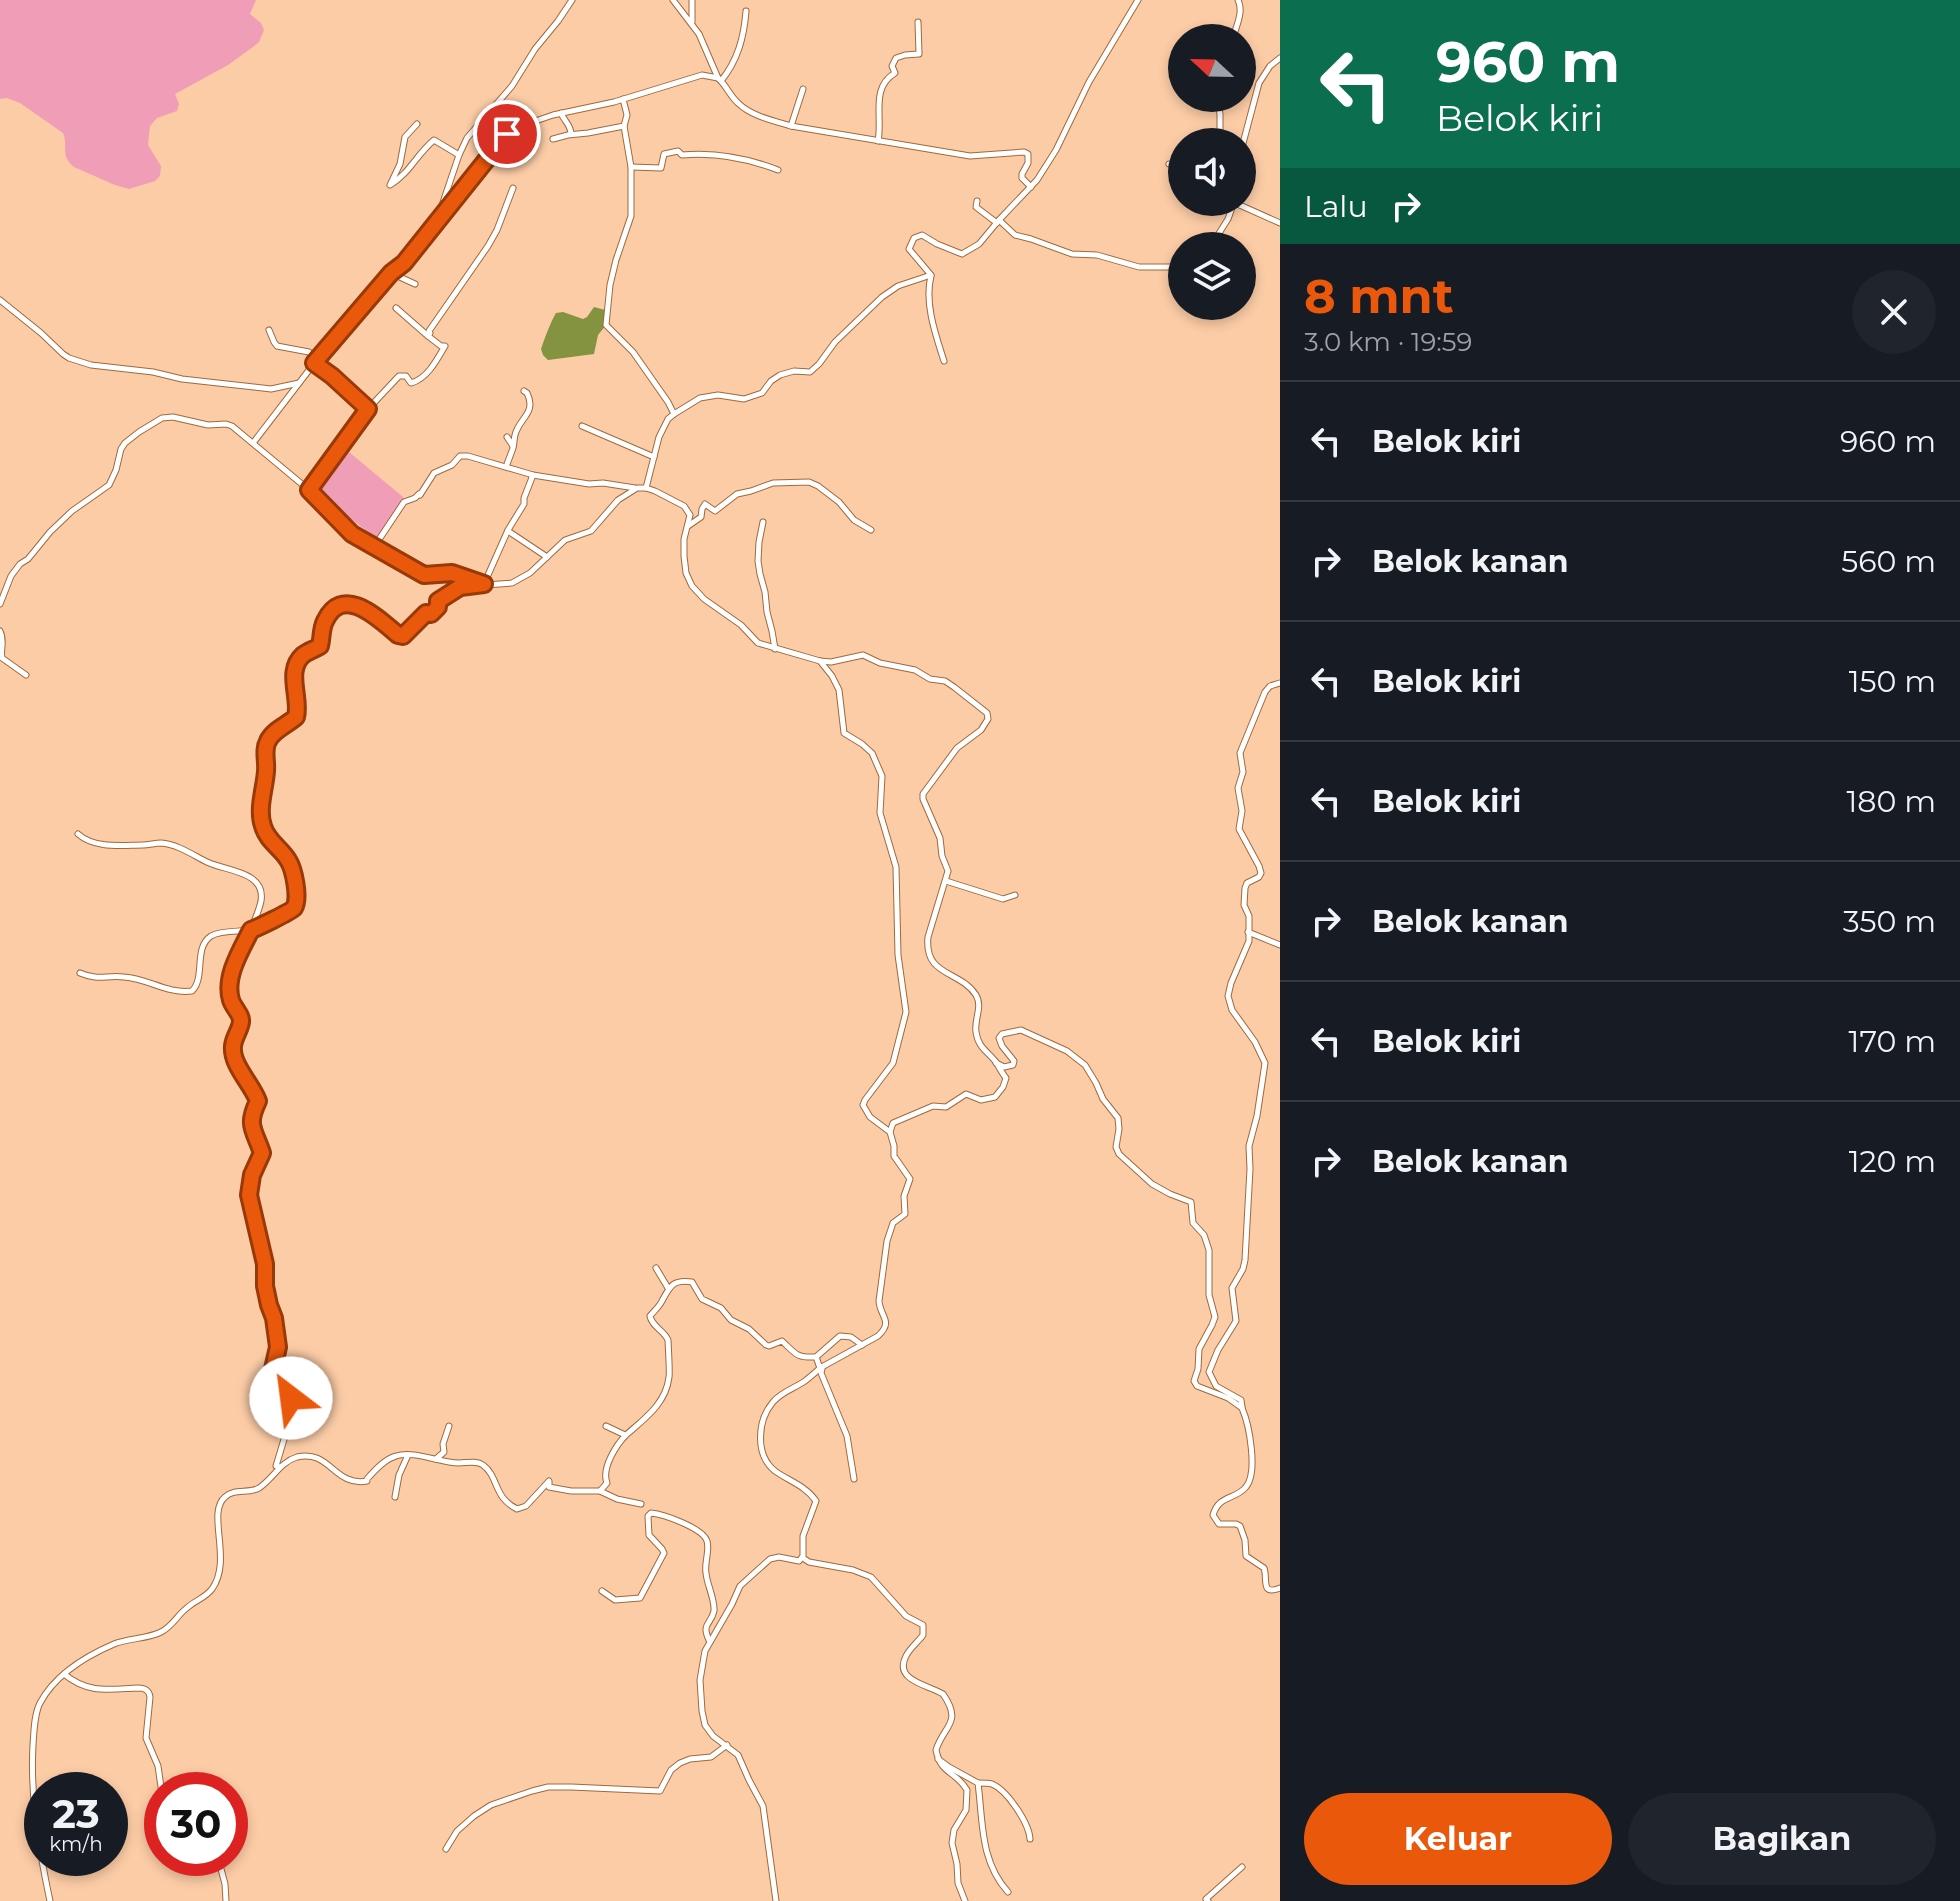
<!DOCTYPE html>
<html lang="id">
<head>
<meta charset="utf-8">
<style>
	:root { --surface:#171b24; --page:#20242c; --text:#f1f3f6; --muted:#9ea1a6; --line:#363941; --accent:#ea580c }
	body { margin:0; font-family:Montserrat,sans-serif; background:var(--page); color:var(--text); height:100vh; display:flex; flex-direction:column; font-size:30px; white-space:nowrap }
	* { box-sizing:border-box; margin:0 }
	p { font-size:26px; color:var(--muted) }
	.icon { flex:none; width:44px; height:44px; fill:none; stroke:currentColor; stroke-width:2; stroke-linecap:round; stroke-linejoin:round }
	.map { position:relative; flex:1; overflow:hidden }
	.panel { display:flex; flex-direction:column; background:var(--surface); width:680px }
	.panel>* { flex:none }
	.hud { background:#0b6e4f; color:#fff; overflow:hidden }
	.needle { width:52px; rotate:292deg }
	.tools { position:absolute; left:1168px; top:24px; display:grid; gap:16px }
	.tools a { display:grid; place-items:center; width:88px; height:88px; border-radius:50%; background:var(--surface); box-shadow:0 4px 12px #0003; font-size:40px }
	.speed { position:absolute; left:24px; top:1772px; display:flex; gap:16px; font-size:40px; font-weight:700; text-align:center }
	.speed>* { display:grid; place-content:center; width:104px; height:104px; border-radius:50%; background:var(--surface); box-shadow:0 4px 12px #0003; line-height:1 }
	.speed small { font-size:20px; font-weight:400 }
	.speed .limit { border:12px solid #d22; background:#fff; color:#111 }
	.pin { position:absolute; display:grid; place-items:center; width:68px; height:68px; color:#fff; margin:-34px; border:4px solid #fff; border-radius:50%; box-shadow:0 2px 8px #0007 }
	.me { position:absolute; width:88px; margin:-44px; rotate:330deg; stroke-linejoin:round; filter:drop-shadow(0 0 6px #0008) }
	.turn { display:flex; align-items:center; gap:28px; height:168px; padding:0 24px; font-size:36px }
	.turn .icon { width:104px; height:104px; stroke-width:2.5 }
	.turn b { display:block; font-size:56px; line-height:68px }
	.then { display:flex; align-items:center; height:76px; padding:0 24px; background:#0003; gap:16px; font-size:30px }
	.round { display:grid; place-items:center; flex:none; width:84px; height:84px; border-radius:42px; background:var(--page) }
	.overview { display:flex; align-items:center; justify-content:space-between; height:136px; padding:0 24px }
	h1 { font-size:48px; font-weight:700; line-height:60px; color:var(--accent) }
	.primary-button { display:flex; gap:16px; margin-top:auto; padding:16px 24px }
	.primary-button a { flex:1; height:92px; border-radius:48px; background:var(--accent); color:#fff; font-size:32px; font-weight:700; line-height:92px; text-align:center }
	.primary-button a+a { background:var(--page); color:var(--text) }
	ul { padding:0; list-style:none }
	li { display:flex; align-items:center; gap:24px; height:120px; padding:0 24px; border-top:2px solid var(--line) }
	li div { flex:1 }
	li b { display:block; font-size:30px }
	li em { font-style:normal }
	main { display:flex; flex:1; min-height:0 }
	.map>svg:first-child { display:block }
	.green { fill:#f09db8 }
	.water { fill:#83933f }
	.lines { fill:none; stroke-linecap:round; stroke-linejoin:round }
	.minor-casing { stroke:#9f693c; stroke-width:7 }
	.minor { stroke:#fff; stroke-width:5 }
	.route-casing { stroke:#983908; stroke-width:20 }
	.route { stroke:#ea580c; stroke-width:14 }
</style>
</head>
<body>
<main>
<div class="map">
<svg width="1280" height="1901" viewBox="0 0 1280 1901">
	<rect width="100%" height="100%" fill="#fccca6"/>
	<!-- green -->
	<g class="green">
		<path d="M0,0H256L250,14L261,23L264,30L259,42L253,47L228,65L175,94L179,104L177,111L157,118L150,126L148,145L161,166L160,176L155,181L129,189L115,185L74,167C59,154 69,148 63,133L20,103L7,98L0,99Z"/>
		<polygon points="349,452 403,497 404,499 377,539 328,501 319,489"/>
	</g>
	<!-- water -->
	<path class="water" d="M594,307L605,310L606,325L598,335L594,354L548,360L543,355L541,349C544,340 551,321 556,313L563,312L583,319L587,317Z"/>
	<g class="lines">
		<!-- minor casing -->
		<g class="minor-casing">
			<g id="minor">
				<polyline points="673,0 699,34 718,78"/>
				<polyline points="692,22 692,0"/>
				<path d="M1233,38C1236,26 1244,12 1238,0"/>
				<path d="M721,81C738,60 744,37 746,11"/>
				<polyline points="1217,98 1220,114 1220,142"/>
				<polyline points="623,99 627,115 624,126 631,167 631,216 616,260 610,285 606,325 633,352 668,402 674,414"/>
				<path d="M561,113C564,121 571,125 571,134"/>
				<path d="M417,124L405,137L400,164L390,185C410,173 416,155 434,140L459,155"/>
				<polyline points="791,126 803,89"/>
				<polyline points="553,139 568,135 588,133 624,126"/>
				<path d="M878,141C883,117 870,88 895,73L892,66L896,58L905,55L919,54L918,22"/>
				<polyline points="1242,147 1259,83 1270,66 1280,58"/>
				<polyline points="1169,164 1182,169"/>
				<path d="M631,167L661,168L664,154L678,151L682,155C714,152 747,158 778,170"/>
				<polyline points="977,201 976,207 997,223"/>
				<polyline points="1233,202 1280,223"/>
				<polyline points="999,220 1015,235 1031,239 1072,254 1097,255 1139,267 1182,267"/>
				<path d="M436,223L504,137L518,127L553,115L614,102L702,75L718,78C726,85 730,96 738,103C751,116 774,121 791,126L970,156L1024,152L1028,154V163L1022,174V178L1031,187"/>
				<polyline points="1211,246 1228,219 1234,202"/>
				<polyline points="391,273 415,284"/>
				<path d="M931,276C924,303 936,336 944,361"/>
				<polyline points="0,300 41,333 63,354 69,358 91,365 153,372 182,379 271,389 299,383"/>
				<polyline points="396,308 428,336"/>
				<polyline points="269,330 274,342 277,346 309,352 316,361"/>
				<polyline points="314,363 332,376 368,409"/>
				<polyline points="582,426 654,457"/>
				<polyline points="507,437 513,446"/>
				<polyline points="253,443 316,361 391,273 404,263 436,223 459,155 467,138 512,86 535,49 558,21 572,0"/>
				<path d="M506,467C508,461 511,454 513,448C514,444 514,439 515,435C519,418 537,413 527,393L524,391"/>
				<polyline points="646,488 659,437 668,419 674,414 700,398 718,395 744,399 762,393 771,381 780,375 794,371 810,372 819,364 835,342 882,297 898,286 931,275 909,249 914,238 922,235 937,244 962,254 979,244 999,220 1037,180 1056,150 1089,82 1138,0"/>
				<path d="M309,490L368,409L399,376H406L411,383C427,379 437,360 445,346H441L428,336L430,333L429,331L488,246L497,230L513,188"/>
				<polyline points="763,522 759,542 758,561 760,574 765,592 767,612 772,631 775,649"/>
				<polyline points="688,526 701,517 702,509 705,504 715,511 737,494 751,491 773,483 809,482 818,486 839,502 854,520 871,530"/>
				<polyline points="508,531 547,557"/>
				<polyline points="374,547 404,502 415,498 419,494 420,495 434,473 452,465 460,456 468,456 533,475 589,484 603,483 635,488"/>
				<path d="M0,604L11,576L20,564L28,559L50,532L72,511L109,485L116,470L121,449L125,443L139,432L162,418L173,417L208,425L226,424L232,426L309,490L352,534L427,576L452,573L486,585L512,583L530,573L565,540L591,531L618,500L637,488H646L655,491L684,506L690,515L684,539V556L686,573L692,586L704,599L741,625L758,643L820,661L831,662L863,655L880,663L915,670L930,679L945,681L954,687L987,713L988,719L981,730L957,748L923,794V799L940,838L942,856L948,871L928,937C924,977 960,970 976,995C983,1007 974,1019 976,1032C978,1047 987,1051 996,1062C999,1067 1002,1073 1006,1078L1003,1087L995,1097L981,1100L966,1094L946,1107L933,1106L893,1123L890,1132"/>
				<path d="M0,631C5,641 0,649 2,658L26,675"/>
				<path d="M78,834C95,849 122,845 143,845C149,845 155,843 161,843C177,844 193,855 207,862C225,871 266,871 261,901C259,911 254,921 251,930C239,932 222,930 211,936C193,948 206,977 192,991C166,994 150,979 124,977C105,975 99,981 80,973"/>
				<polyline points="946,881 1003,899 1015,895"/>
				<polyline points="1248,932 1280,945"/>
				<path d="M996,1063L1004,1067L1013,1065L1014,1061L1002,1046L999,1038L1002,1034L1021,1030L1067,1051L1085,1065L1096,1083L1103,1099L1118,1118L1119,1129L1116,1147L1119,1154L1152,1184L1170,1194L1191,1202L1193,1223L1204,1235L1209,1250V1295L1215,1317L1212,1325L1199,1349L1198,1369L1194,1381L1197,1386L1228,1398L1242,1408C1249,1424 1259,1474 1245,1488C1234,1500 1219,1495 1213,1515L1219,1524H1236L1240,1526L1245,1540L1246,1556L1264,1568C1268,1579 1260,1596 1280,1588"/>
				<polyline points="656,1268 668,1288"/>
				<polyline points="816,1357 840,1336 851,1337 862,1345"/>
				<polyline points="822,1369 821,1373 847,1436 854,1479"/>
				<polyline points="1242,1407 1241,1400 1216,1386 1209,1372 1218,1350 1236,1321 1232,1288 1243,1269 1245,1260 1250,1169 1249,1146 1257,1116 1265,1063 1255,1042 1232,1010 1228,996 1231,983 1249,941 1249,916 1244,905 1245,888 1247,883 1259,877 1261,873 1259,866 1239,829 1242,811 1238,788 1243,772 1240,753 1265,692 1270,686 1280,683"/>
				<polyline points="606,1426 625,1435"/>
				<polyline points="436,1459 444,1452 443,1444 449,1426"/>
				<path d="M280,1467L276,1466L294,1406L289,1396L276,1387L271,1378L278,1347L274,1318L269,1305L265,1286V1264L249,1195L252,1175L262,1153C254,1129 246,1126 258,1101C252,1084 231,1065 233,1046C234,1037 240,1030 241,1022C242,1013 231,1004 229,994C226,973 242,948 251,930C257,928 290,912 294,908C300,899 294,869 288,860C281,848 267,841 263,826C257,809 265,789 266,771C267,762 263,750 268,741C273,730 287,725 296,717C301,698 285,671 303,655C308,651 315,649 320,646C322,638 321,629 325,621C343,583 379,619 398,635L403,636L426,613L431,614L438,607V601L460,587L484,584L508,530L524,504V498L533,475"/>
				<polyline points="600,1491 617,1499 641,1504"/>
				<polyline points="395,1497 399,1475 408,1455"/>
				<path d="M803,1558L809,1562L853,1570L871,1577L906,1616L923,1625V1635C918,1642 910,1648 906,1656C893,1681 929,1685 943,1694C963,1723 944,1725 936,1750C941,1775 955,1770 967,1790L966,1810L954,1830L952,1843L957,1864L958,1883L965,1901"/>
				<path d="M602,1591L615,1600L640,1598L664,1553L662,1549L649,1535L648,1516L651,1513C663,1514 703,1528 707,1541C710,1551 704,1563 706,1573C707,1585 715,1599 714,1611C711,1625 701,1623 709,1640"/>
				<path d="M64,1674C88,1694 109,1689 138,1688C145,1688 149,1690 150,1697L146,1738L158,1766L162,1794"/>
				<path d="M938,1759L949,1767L978,1783C983,1822 980,1861 1008,1892"/>
				<path d="M978,1783C982,1783 988,1783 992,1784C1007,1790 1029,1823 1030,1839"/>
				<polyline points="446,1849 457,1831 474,1816 491,1805 532,1791 548,1787 571,1787 660,1791 671,1770 680,1763 690,1759 711,1757 727,1745"/>
				<polyline points="218,1858 225,1884 226,1901"/>
				<path d="M50,1901C39,1849 30,1798 33,1745C34,1732 34,1715 40,1703C55,1675 86,1656 114,1644C129,1638 147,1639 161,1632C173,1626 178,1614 188,1607C196,1600 205,1598 212,1589C233,1560 206,1513 225,1497C234,1488 249,1494 259,1488C273,1479 280,1462 297,1457C330,1449 334,1487 367,1481V1479C375,1470 385,1459 396,1456C414,1450 440,1463 459,1463C467,1463 476,1460 483,1465C499,1477 493,1497 517,1509L526,1506L549,1481V1487L571,1491H600L607,1483C601,1468 617,1444 626,1435C644,1419 666,1404 669,1377C670,1374 668,1342 668,1340C664,1330 652,1327 650,1316C654,1311 659,1307 662,1301C670,1286 673,1279 692,1282L702,1299L721,1308L731,1320L749,1329L766,1345L769,1346L782,1341C796,1354 796,1358 816,1357L820,1368L878,1336C894,1321 880,1317 879,1301L887,1241L893,1223L905,1214L904,1196L910,1179L894,1156V1146L890,1132L870,1117L863,1105L865,1100L893,1063L906,1012L898,955L896,867L880,813L882,776L872,753L862,744L844,733L839,690L832,676L820,661"/>
				<path d="M776,1901L763,1806L749,1780L738,1755L713,1736L705,1725L702,1711L700,1680L705,1651L732,1604L740,1586L770,1559L779,1557L799,1561L803,1556V1536L816,1501C806,1486 789,1481 775,1471C755,1455 757,1421 773,1402C781,1392 795,1388 805,1381C810,1377 815,1373 820,1368"/>
				<polyline points="1208,1901 1206,1899 1242,1867"/>
			</g>
		</g>
		<!-- minor -->
		<use href="#minor" class="minor"/>
	</g>
	<g class="lines">
		<!-- route casing -->
		<g class="route-casing">
			<path id="route" d="M291,1398L286,1392L276,1387L271,1378L278,1347L274,1318L269,1305L265,1286V1264L249,1195L252,1175L262,1153C254,1129 246,1126 258,1101C252,1084 231,1065 233,1046C234,1037 240,1030 241,1022C242,1015 233,1007 231,1000C224,977 241,950 251,930C257,928 290,912 294,908C300,899 294,869 288,860C281,848 267,841 263,826C257,809 265,788 266,771C267,761 263,750 268,741C273,730 287,725 296,717C301,698 285,671 303,655C308,651 315,649 320,646C322,638 321,629 325,621C343,583 379,619 398,635L403,636L426,613L431,614L438,607V601L460,587L484,584L452,573L424,575L352,534L309,490L368,409L332,376L314,363L391,273L404,263L507,134"/>
		</g>
		<!-- route -->
		<use href="#route" class="route"/>
	</g>
</svg>
<div class="tools">
<a><svg class="needle" viewBox="-14 -14 28 28"><path d="M0-13l5 13h-10z" fill="#e53935"/><path d="M0 13l5-13h-10z" fill="#9ea1a6"/></svg></a>
<a><svg class="icon" aria-label="sound" viewBox="0 0 24 24"><path d="M4 9h4l5-4v14l-5-4H4zM17 9q2 3 0 6"/></svg></a>
<a><svg class="icon" aria-label="layers" viewBox="0 0 24 24"><path d="M12 4l9 5-9 5-9-5zM3 14l9 5 9-5"/></svg></a>
</div>
<div class="speed"><div>23<small>km/h</small></div><div class="limit">30</div></div>
<div class="pin" style="left:507px;top:134px;background:#d93025"><svg class="icon" aria-label="arrive" viewBox="0 0 24 24"><path d="M6 21V4h12l-3 4 3 4H6"/></svg></div>
<svg class="me" style="left:291px;top:1398px" viewBox="-20 -20 40 40"><circle r="19" fill="#fff"/><path d="M0-13L10 11 0 6-10 11z" fill="#ea580c"/></svg>
</div>
<section class="panel">
<div class="hud">
<div class="turn"><svg class="icon" aria-label="left" viewBox="0 0 24 24"><path d="M17 20v-9H6M10 6l-5 5 5 5"/></svg><div><b>960 m</b>Belok kiri</div></div>
<div class="then">Lalu<svg class="icon" aria-label="right" viewBox="0 0 24 24"><path d="M7 20v-9h11M14 6l5 5-5 5"/></svg></div>
</div>
<div class="overview"><div><h1>8 mnt</h1><p>3.0 km · 19:59</p></div><a class="round"><svg class="icon" aria-label="close" viewBox="0 0 24 24"><path d="M6 6l12 12M18 6L6 18"/></svg></a></div>
<ul>
<li><svg class="icon" aria-label="left" viewBox="0 0 24 24"><path d="M17 20v-9H6M10 6l-5 5 5 5"/></svg><div><b>Belok kiri</b></div><em>960 m</em></li>
<li><svg class="icon" aria-label="right" viewBox="0 0 24 24"><path d="M7 20v-9h11M14 6l5 5-5 5"/></svg><div><b>Belok kanan</b></div><em>560 m</em></li>
<li><svg class="icon" aria-label="left" viewBox="0 0 24 24"><path d="M17 20v-9H6M10 6l-5 5 5 5"/></svg><div><b>Belok kiri</b></div><em>150 m</em></li>
<li><svg class="icon" aria-label="left" viewBox="0 0 24 24"><path d="M17 20v-9H6M10 6l-5 5 5 5"/></svg><div><b>Belok kiri</b></div><em>180 m</em></li>
<li><svg class="icon" aria-label="right" viewBox="0 0 24 24"><path d="M7 20v-9h11M14 6l5 5-5 5"/></svg><div><b>Belok kanan</b></div><em>350 m</em></li>
<li><svg class="icon" aria-label="left" viewBox="0 0 24 24"><path d="M17 20v-9H6M10 6l-5 5 5 5"/></svg><div><b>Belok kiri</b></div><em>170 m</em></li>
<li><svg class="icon" aria-label="right" viewBox="0 0 24 24"><path d="M7 20v-9h11M14 6l5 5-5 5"/></svg><div><b>Belok kanan</b></div><em>120 m</em></li>
</ul>
<div class="primary-button"><a>Keluar</a><a>Bagikan</a></div>
</section>
</main>
</body>
</html>
